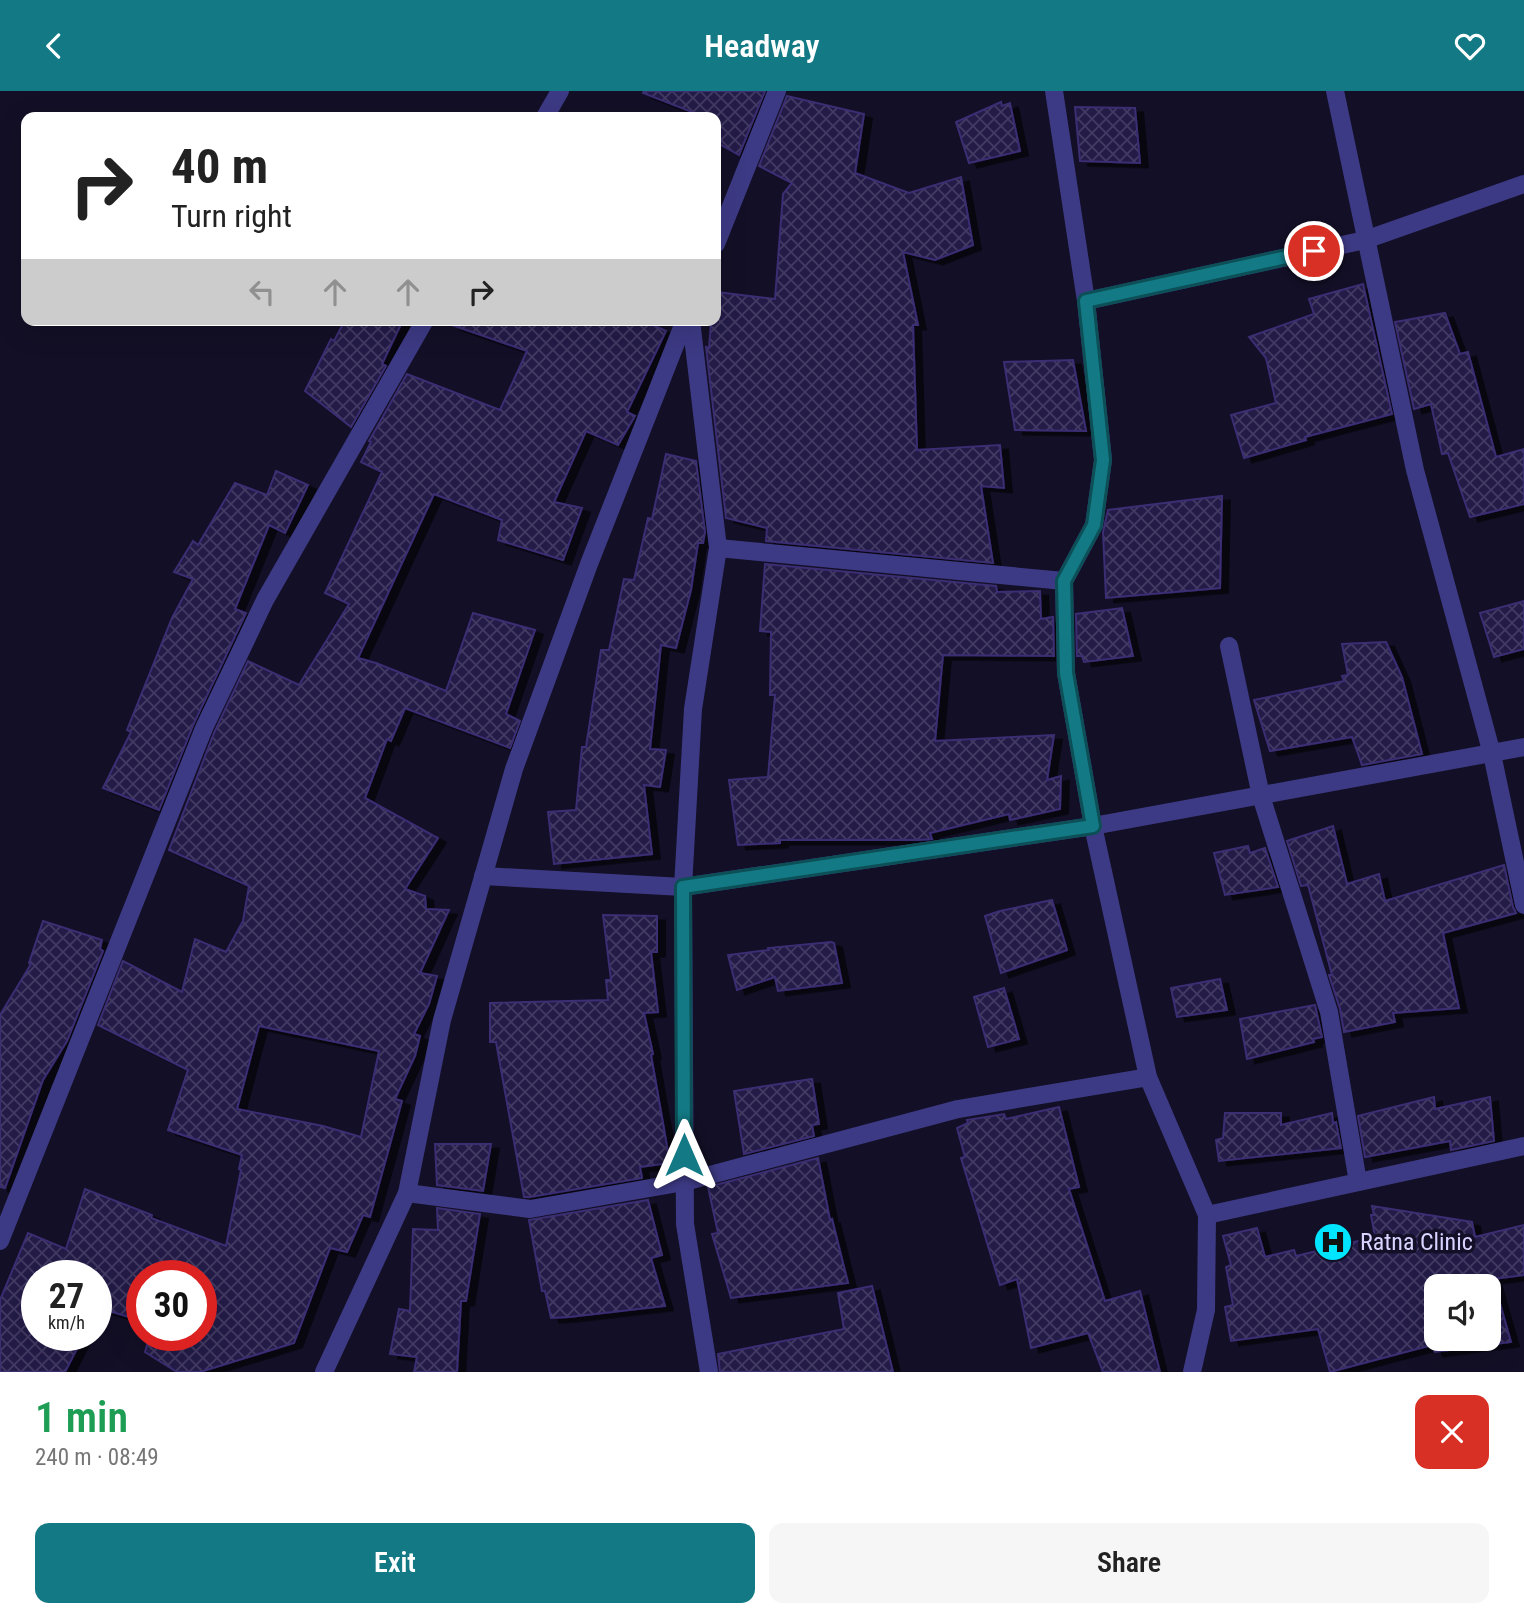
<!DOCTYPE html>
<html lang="en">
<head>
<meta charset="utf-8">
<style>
	:root { --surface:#fff; --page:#f6f6f6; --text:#222; --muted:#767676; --accent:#137a85 }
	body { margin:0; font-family:"Roboto Condensed",sans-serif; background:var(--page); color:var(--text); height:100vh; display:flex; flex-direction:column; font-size:26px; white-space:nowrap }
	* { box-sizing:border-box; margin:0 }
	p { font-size:23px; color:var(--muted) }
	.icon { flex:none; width:38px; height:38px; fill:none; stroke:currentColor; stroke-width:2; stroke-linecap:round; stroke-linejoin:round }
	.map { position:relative; height:1281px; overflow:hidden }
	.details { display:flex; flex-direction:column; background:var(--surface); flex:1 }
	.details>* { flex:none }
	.hud { position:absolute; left:21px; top:21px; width:700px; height:214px; border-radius:14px; box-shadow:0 7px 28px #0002; background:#fff; color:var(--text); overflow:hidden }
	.tools { position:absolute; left:1424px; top:1183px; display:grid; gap:14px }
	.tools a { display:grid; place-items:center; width:77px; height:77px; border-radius:14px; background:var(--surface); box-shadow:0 7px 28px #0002; font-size:35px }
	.speed { position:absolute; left:21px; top:1169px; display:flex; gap:14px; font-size:35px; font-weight:700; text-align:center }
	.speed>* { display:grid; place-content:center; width:91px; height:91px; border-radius:50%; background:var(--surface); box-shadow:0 7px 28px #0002; line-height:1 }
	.speed small { font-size:18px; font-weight:400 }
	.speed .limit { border:10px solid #d22; background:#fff; color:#111 }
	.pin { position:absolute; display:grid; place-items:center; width:60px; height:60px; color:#fff; margin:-30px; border:4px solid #fff; border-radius:50%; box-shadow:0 2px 7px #0007 }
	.me { position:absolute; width:77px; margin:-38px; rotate:0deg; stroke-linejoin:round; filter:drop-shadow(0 0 5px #0008) }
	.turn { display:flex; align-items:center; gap:24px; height:147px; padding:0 35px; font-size:32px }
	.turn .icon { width:91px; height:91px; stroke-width:2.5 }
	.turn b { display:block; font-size:49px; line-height:60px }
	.lanes { display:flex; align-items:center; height:66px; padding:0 35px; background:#0003; justify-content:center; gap:35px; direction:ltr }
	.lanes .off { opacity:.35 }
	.round { display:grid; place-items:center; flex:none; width:74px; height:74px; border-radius:14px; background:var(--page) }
	.head { display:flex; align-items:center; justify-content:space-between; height:119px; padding:0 35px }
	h1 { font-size:42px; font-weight:600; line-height:52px; color:#1e9e55 }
	.action { display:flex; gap:14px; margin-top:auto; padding:14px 35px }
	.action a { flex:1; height:80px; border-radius:14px; background:var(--accent); color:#fff; font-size:28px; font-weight:600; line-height:80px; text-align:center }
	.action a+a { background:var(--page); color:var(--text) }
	header { display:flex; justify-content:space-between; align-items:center; height:91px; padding:0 35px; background:var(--accent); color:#fff; font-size:32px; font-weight:600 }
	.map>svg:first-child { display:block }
	.building { fill:url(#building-cross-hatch); stroke:#3b2d73; stroke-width:2; fill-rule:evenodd; filter:url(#shadow) }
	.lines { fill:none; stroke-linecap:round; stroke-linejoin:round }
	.street { stroke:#3d3a85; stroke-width:18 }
	.route-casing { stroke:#0c4f56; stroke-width:18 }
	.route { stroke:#137a85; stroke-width:12 }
	.labels { text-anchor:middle; stroke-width:7; stroke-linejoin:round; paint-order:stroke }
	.poi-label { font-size:24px; fill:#d9d4ff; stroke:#130f26; text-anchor:start }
</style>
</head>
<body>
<header><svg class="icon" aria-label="back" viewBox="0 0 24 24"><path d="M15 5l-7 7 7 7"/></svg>Headway<svg class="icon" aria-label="heart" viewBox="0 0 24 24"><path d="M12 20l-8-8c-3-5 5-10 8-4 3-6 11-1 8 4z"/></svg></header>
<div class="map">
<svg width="1524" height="1281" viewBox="0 0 1524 1281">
	<defs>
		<pattern id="building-cross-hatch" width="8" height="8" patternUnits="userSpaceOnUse" patternTransform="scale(1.75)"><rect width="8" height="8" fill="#241b47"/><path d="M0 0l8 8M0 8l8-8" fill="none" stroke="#433b63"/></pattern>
		<filter id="shadow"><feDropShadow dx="8" dy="4.5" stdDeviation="0" flood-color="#0009"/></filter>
	</defs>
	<rect width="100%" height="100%" fill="#130f26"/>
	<!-- building -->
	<g class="building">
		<polygon points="644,0 765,0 739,64 716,51 716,26 705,26 643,2"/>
		<polygon points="787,5 864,23 855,82 909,102 961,86 973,154 935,169 903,161 918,234 913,234 917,359 1000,354 1004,397 981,395 993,472 766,450 767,437 726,427 706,256 709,257 711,232 714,232 714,229 716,229 716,201 775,208 783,103 792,92 759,75"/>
		<polygon points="1001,11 1002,15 1010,12 1020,60 969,72 956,31"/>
		<polygon points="1075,16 1135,17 1140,72 1080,70"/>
		<polygon points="1363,193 1392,323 1305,346 1306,349 1244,367 1231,324 1276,312 1266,267 1249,246 1314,223 1309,208"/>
		<polygon points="1445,222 1460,263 1468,261 1496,366 1524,358 1524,413 1470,426 1448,362 1442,363 1431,313 1414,318 1395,231"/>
		<polygon points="345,229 403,229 382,273 386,275 351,336 305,300 331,248 334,250"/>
		<path d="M453,229H642L666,240L627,321L635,325L618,354L586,340L554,411L582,417L563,469L498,449L502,429L434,403L358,567L376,572L446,600L473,522L535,539L506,623L520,630L510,657L405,617L391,650L387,648L365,707L438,747L405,798L425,805L426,818L449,819L420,882L437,885L429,913L414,943L420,945L415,965L395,1008L402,1010L370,1126L363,1124L347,1161L330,1157L294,1252L200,1281H177L145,1261L150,1244H201V1185H142V1230L99,1217L96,1221V1185H37V1244H84L65,1281H0V1209L28,1142L66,1158L85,1098L152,1124L151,1127L226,1155L241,1079L239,1078L242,1064L168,1039L188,979L98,934L123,870L182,901L195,848L226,861L243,830L249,795L169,759L214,642L248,570L299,594L349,513L325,502L382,381L361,371L371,351L369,350L407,283L500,319L527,260L452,234ZM259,935L379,960L361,1046L323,1035L237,1018Z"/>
		<polygon points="1073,269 1086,340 1015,339 1004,271"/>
		<polygon points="666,363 696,370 705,441 703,452 698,452 691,499 676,557 661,554 650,658 666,659 660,696 644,694 652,763 554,773 548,721 576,719 582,656 586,656 601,559 609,559 624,488 634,489 648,427 652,428"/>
		<polygon points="276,380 308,394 285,442 269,434 235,518 246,522 194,632 159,719 103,697 131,641 127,639 172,527 193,488 174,481 193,450 198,454 235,392 267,404"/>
		<polygon points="1222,405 1220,497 1106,507 1103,441 1108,419"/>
		<polygon points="765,473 996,495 997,501 1040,500 1041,528 1053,526 1054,565 943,564 935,650 1054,644 1047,689 1061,685 1060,718 1010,729 1009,723 930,742 932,748 919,749 780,749 780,752 738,754 729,689 768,686 775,604 770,604 771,541 760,540"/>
		<polygon points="1524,510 1524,558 1494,566 1480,522"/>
		<polygon points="1122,517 1133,565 1084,571 1082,565 1077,565 1076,523"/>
		<polygon points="1386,551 1402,586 1422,663 1362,674 1352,646 1270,660 1254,609 1344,590 1342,585 1348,584 1342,553"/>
		<polygon points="1333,735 1347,793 1379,783 1385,810 1504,774 1513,816 1516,822 1443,842 1459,917 1393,922 1395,931 1344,941 1340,918 1329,884 1332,884 1308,794 1301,795 1287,750"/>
		<polygon points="1248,755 1250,762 1265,757 1278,796 1225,804 1214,762"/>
		<polygon points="1052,809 1067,859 1001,882 985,825 1000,820"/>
		<polygon points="603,824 657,825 657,861 651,861 658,921 644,922 653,963 651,964 670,1072 640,1076 642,1087 530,1106 524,1106 496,951 490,951 490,912 608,909 606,889 611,889"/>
		<polygon points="43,830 102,849 100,858 103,860 67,950 43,989 5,1097 0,1096 0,924 31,873 29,872"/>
		<polygon points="831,851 834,852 842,892 778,900 775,886 737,899 728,864 769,859 768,857"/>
		<polygon points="1220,888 1227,919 1177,926 1171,897"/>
		<polygon points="1004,897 1019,948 988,956 974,906"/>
		<polygon points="1315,914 1322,946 1313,948 1314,951 1247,968 1240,928"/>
		<polygon points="812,988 819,1033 812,1034 814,1045 744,1063 734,1000"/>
		<polygon points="1434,1006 1435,1018 1490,1006 1494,1050 1451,1059 1450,1050 1365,1066 1358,1025"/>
		<polygon points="1059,1016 1079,1096 1069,1098 1105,1210 1140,1200 1160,1281 1103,1281 1088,1242 1031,1257 1017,1188 1000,1194 961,1067 965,1066 957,1037 968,1032 967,1029 1004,1023 1006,1028"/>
		<polygon points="1225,1022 1281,1022 1281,1034 1332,1022 1333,1032 1336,1031 1341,1057 1219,1070 1216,1049 1223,1047"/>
		<polygon points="435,1053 491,1053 483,1100 437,1094"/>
		<polygon points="818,1067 830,1129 832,1128 848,1192 731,1207 712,1143 718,1142 708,1096"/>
		<polygon points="648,1109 662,1164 651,1167 665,1215 569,1226 551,1227 545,1200 542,1200 529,1129"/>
		<path d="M1372,1115L1472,1131L1475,1146L1524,1134V1184L1493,1188L1511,1251L1435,1261L1432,1254L1330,1281L1318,1238L1231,1250L1225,1216L1233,1214L1226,1176L1231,1174L1223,1145L1257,1137L1265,1166L1294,1159L1296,1165L1375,1146L1371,1124H1374ZM1437,1195H1489V1248H1437Z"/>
		<polygon points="437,1117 480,1123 466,1210 461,1210 457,1281 414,1281 417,1266 390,1263 399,1218 410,1220 413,1138 438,1139"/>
		<polygon points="872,1195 893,1281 720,1281 718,1263 844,1238 838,1202"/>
	</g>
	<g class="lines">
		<!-- street -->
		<g class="street">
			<polyline points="1054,0 1086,210 1103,369 1094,434 1064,490 1066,582 1093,735 1148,986 1207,1124 1206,1219 1192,1281"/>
			<polyline points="1335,0 1415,379 1492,663 1524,814"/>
			<polyline points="545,26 560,0"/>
			<polyline points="716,153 777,0"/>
			<polyline points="1086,210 1365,149 1524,93"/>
			<polyline points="691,229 718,457 693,618 683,796 685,1133 709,1281"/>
			<polyline points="718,457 1064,490"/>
			<polyline points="1229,555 1261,705 1329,921 1358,1091"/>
			<polyline points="483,785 683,796 1093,735 1524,656"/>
			<polyline points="407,1102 530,1118 684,1091 958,1018 1148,986"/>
			<polyline points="1207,1124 1524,1055"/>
			<polyline points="0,1150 204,637 265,509 425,229"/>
			<polyline points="324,1281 407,1102 442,929 514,678 589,473 685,229"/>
		</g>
	</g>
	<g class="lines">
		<!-- route casing -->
		<g class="route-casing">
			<polyline id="route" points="684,1064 683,796 1093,735 1066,582 1064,490 1094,434 1103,369 1086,210 1314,160"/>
		</g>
		<!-- route -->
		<use href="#route" class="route"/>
	</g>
	<!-- icons -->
	<defs>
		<g id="hospital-disc" transform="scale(2.0125)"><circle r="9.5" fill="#00e5ff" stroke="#130f26"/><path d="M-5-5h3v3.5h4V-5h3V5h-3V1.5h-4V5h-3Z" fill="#111"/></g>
	</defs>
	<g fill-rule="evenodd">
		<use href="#hospital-disc" x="1333" y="1151"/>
	</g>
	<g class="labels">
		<!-- poi labels -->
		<g class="poi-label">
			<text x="1360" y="1159">Ratna Clinic</text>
		</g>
	</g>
</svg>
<div class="tools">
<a><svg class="icon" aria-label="sound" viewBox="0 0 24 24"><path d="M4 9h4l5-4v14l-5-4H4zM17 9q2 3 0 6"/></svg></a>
</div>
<div class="speed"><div>27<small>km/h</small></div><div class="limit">30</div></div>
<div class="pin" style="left:1314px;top:160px;background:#d93025"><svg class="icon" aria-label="arrive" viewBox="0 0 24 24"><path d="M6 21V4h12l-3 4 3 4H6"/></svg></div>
<svg class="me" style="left:684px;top:1064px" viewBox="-20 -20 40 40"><path d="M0-17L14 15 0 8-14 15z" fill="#137a85" stroke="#fff" stroke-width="4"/></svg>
<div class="hud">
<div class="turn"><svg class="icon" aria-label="right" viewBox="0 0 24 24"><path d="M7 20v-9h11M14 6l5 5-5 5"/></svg><div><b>40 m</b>Turn right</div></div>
<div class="lanes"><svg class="icon off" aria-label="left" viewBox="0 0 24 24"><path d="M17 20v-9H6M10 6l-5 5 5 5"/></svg><svg class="icon off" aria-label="ahead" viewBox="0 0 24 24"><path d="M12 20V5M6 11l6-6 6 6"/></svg><svg class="icon off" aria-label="ahead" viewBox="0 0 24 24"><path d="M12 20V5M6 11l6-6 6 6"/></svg><svg class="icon" aria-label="right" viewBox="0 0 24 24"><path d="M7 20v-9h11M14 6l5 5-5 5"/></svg></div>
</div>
</div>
<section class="details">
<div class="head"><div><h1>1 min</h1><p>240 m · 08:49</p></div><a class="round" style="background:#d93025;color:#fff"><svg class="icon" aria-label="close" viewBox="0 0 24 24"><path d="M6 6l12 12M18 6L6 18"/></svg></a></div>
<div class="action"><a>Exit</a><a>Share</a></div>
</section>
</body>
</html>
